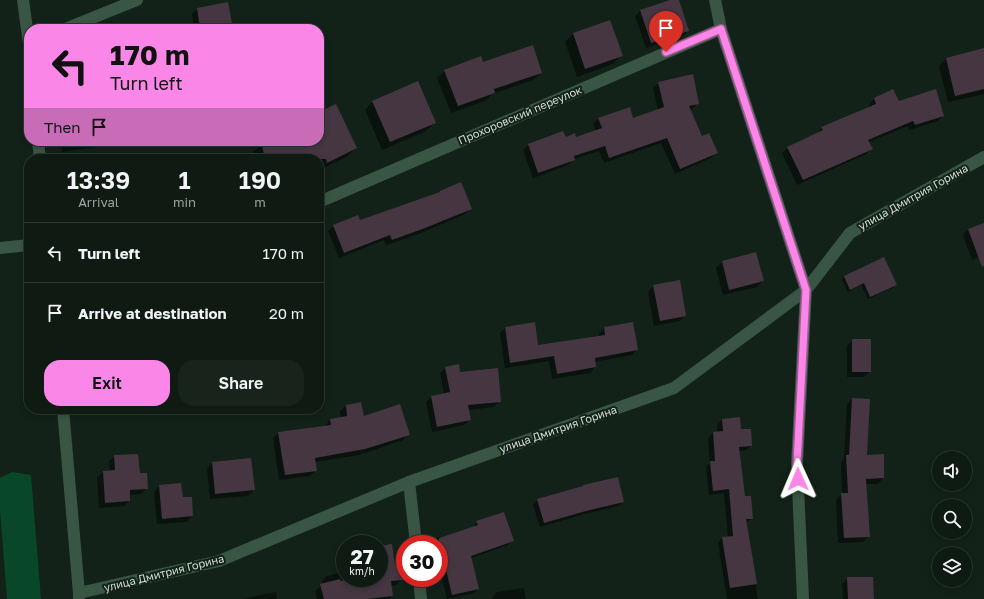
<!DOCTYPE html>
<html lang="en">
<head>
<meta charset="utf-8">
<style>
	:root { --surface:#0e1a12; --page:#17231b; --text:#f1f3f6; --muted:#9ba19f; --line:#2e3832; --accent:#fa87e7 }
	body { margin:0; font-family:"Golos Text",sans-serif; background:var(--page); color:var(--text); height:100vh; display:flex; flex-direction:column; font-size:15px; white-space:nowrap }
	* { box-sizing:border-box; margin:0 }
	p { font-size:13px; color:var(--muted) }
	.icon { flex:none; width:22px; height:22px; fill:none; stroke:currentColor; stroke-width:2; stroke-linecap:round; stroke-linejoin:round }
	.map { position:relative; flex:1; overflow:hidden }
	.panel { position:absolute; left:24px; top:154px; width:300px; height:260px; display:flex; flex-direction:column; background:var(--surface); border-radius:16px; box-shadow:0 2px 6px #0003,0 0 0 1px var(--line) }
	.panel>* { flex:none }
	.hud { position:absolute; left:24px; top:24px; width:300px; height:122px; border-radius:16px; box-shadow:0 2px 6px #0003,0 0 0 1px var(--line); background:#fa87e7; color:#111; overflow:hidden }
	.buttons { position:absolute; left:932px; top:451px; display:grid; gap:8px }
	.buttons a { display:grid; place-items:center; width:40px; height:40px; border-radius:50%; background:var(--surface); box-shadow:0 2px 6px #0003,0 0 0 1px var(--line); font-size:20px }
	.speed { position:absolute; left:336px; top:535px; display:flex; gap:8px; font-size:20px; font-weight:700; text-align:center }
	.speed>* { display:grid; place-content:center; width:52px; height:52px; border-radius:50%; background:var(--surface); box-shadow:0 2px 6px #0003,0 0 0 1px var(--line); line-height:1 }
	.speed small { font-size:10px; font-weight:400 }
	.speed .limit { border:6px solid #d22; background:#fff; color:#111 }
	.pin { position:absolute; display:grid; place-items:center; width:34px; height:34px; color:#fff; margin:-41px -17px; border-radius:50% 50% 50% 0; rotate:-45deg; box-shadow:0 0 4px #0007 }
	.pin .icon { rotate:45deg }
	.me { position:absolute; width:44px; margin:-22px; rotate:359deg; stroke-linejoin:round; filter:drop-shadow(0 0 3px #0008) }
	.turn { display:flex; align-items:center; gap:14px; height:84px; padding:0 20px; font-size:18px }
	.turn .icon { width:52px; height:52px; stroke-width:2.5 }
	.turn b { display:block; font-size:28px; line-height:34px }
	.then { display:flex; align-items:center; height:38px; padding:0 20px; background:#0003; gap:8px; font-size:15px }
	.eta { display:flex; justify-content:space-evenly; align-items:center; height:68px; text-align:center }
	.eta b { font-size:24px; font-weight:600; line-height:28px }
	.cta { display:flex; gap:8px; margin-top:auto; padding:8px 20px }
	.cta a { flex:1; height:46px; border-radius:16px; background:var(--accent); color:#111; font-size:16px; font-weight:600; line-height:46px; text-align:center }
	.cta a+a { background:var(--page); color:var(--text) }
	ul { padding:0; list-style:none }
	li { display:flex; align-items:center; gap:12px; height:60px; padding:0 20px; border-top:1px solid var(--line) }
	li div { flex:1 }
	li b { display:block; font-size:15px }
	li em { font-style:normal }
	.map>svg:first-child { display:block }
	.green { fill:#084728 }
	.shadow { fill:#0007 }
	.building { fill:#453642 }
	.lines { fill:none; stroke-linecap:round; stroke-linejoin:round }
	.minor { stroke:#395644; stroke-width:12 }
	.route-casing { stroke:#a25896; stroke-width:10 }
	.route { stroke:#fa87e7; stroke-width:7 }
	.labels { text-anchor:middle; stroke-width:4; stroke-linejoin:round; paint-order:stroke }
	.street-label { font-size:11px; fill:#d3ddd6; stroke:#122218 }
</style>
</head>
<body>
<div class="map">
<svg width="984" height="599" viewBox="0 0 984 599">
	<rect width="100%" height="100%" fill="#122218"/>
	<!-- green -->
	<polygon class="green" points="12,472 31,475 41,599 7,599 0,509 0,478"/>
	<!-- shadow -->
	<g class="shadow">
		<polygon points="673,0 678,0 688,31 682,36 646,48 635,16 641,10"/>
		<polygon points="197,9 232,29 194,29 192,14"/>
		<polygon points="573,34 621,56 613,64 577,77 565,42"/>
		<polygon points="984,49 984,94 948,102 939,66 946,59"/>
		<polygon points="483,63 541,73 533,80 492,94 487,100 451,113 437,78 445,71"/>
		<polygon points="659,83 698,103 692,109 690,109 702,137 716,153 711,158 675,174 661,143 604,163 599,151 574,159 568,165 533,178 523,150 528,145 563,132 565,138 575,138 596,131 593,124 599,118 633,119 658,110 653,88"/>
		<polygon points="874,99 898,103 943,116 938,121 909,130 908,126 868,142 871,148 866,154 797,185 782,153 788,148 816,134 822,128 870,108 869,105"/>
		<polygon points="373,101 434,123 426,131 382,150 365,110"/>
		<polygon points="319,114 355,148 347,157 319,170 319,159 255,159 253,152 262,144 272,141 319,141"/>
		<polygon points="61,141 102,141 96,147 62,152"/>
		<polygon points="440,192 471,208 465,214 419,234 386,245 384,240 339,258 328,231 334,226 359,221 438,194"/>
		<polygon points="984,224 984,255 972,260 963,235 969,229"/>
		<polygon points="756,254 763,281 757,287 723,295 716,268 722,262"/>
		<polygon points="884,258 896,285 894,287 868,299 861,285 848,292 842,280 844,277"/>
		<polygon points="679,281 685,315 680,321 654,326 648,292 653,286"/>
		<polygon points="506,327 537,346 599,337 599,334 604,328 637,349 632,355 594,362 595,367 590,373 552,379 549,361 505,368 500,333"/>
		<polygon points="852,340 870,371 864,377 847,377 847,346"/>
		<polygon points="445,368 460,373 500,401 494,407 468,410 470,419 464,425 432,432 426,402 431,397 444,394 440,373"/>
		<polygon points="852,399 866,456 883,478 878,484 865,484 869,536 863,542 838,543 836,500 842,494 841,462 844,459 847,404"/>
		<polygon points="360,403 363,417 409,434 403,440 359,455 315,462 316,470 310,476 279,480 273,438 279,433 325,426 330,420 341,418 340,411 346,406"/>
		<polygon points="722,420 740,431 751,446 746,450 739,451 744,497 752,518 746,523 758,599 727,599 718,543 722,538 728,538 724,493 709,495 706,467 710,463 708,438 713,433 718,433 717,425"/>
		<polygon points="115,456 139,474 147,488 141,494 129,495 129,501 124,506 99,508 97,478 103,472 110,472 109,461"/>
		<polygon points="212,463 254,490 248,496 210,499 207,469"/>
		<polygon points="159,486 182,499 192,516 187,522 157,524 154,492"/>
		<polygon points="582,487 623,501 619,506 581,515 540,527 533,505 538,500"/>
		<polygon points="477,522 512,540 508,545 471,558 478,589 474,593 447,599 439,565 439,544 423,544 426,540 458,533 473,528"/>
		<polygon points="379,547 394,566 402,579 396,585 391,586 392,595 391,599 317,599 315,591 323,584 322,582 327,576 345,571 345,578 379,578"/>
		<polygon points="848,578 873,599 843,599 842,584"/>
		<polygon points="524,588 526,599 492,599 492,598 497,592"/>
		<polygon points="276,592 277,599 241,599 242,599"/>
	</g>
	<!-- building -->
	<g class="building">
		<polygon points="670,0 679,0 689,31 651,43 640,10"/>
		<polygon points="228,2 233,29 200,29 197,8"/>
		<polygon points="610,20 623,56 585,69 573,33"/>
		<polygon points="533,45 542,73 494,89 495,93 458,106 444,70 481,56 483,62"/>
		<polygon points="984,48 984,89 955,96 946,58"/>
		<polygon points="693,74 699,104 689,106 702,136 709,133 718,153 680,169 667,138 609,158 605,146 574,156 575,160 538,173 528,144 563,131 566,137 575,133 576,137 602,128 598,118 630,107 633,118 664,107 658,82"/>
		<polygon points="418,81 436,123 390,142 372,101"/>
		<polygon points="893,89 899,101 936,89 944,116 915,125 913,121 868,140 873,149 803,180 787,147 823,130 821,127 876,104 874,98"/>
		<polygon points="336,104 357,148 327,163 326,159 265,159 261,141 319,141 319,112"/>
		<polygon points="461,182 472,209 425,228 392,240 390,235 344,253 333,225 358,215 360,220 440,192 440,191"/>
		<polygon points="984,223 984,266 982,267 968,229"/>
		<polygon points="756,252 764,281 729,290 722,261"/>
		<polygon points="884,257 897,285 870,297 864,283 850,290 844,276"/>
		<polygon points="680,280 686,316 660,321 653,285"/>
		<polygon points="535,322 538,345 605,335 604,327 633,322 638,350 595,358 596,367 557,374 554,356 510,363 505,327"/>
		<rect x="852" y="339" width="19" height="33"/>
		<polygon points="459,364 460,372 498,368 501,402 468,405 471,420 437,427 431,396 450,392 445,367"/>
		<polygon points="852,398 870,399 867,455 884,454 884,478 866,479 870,537 844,538 841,493 848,493 846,455 849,455"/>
		<polygon points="361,402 364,416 400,404 410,435 365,449 315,458 317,471 285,475 278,432 331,425 330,419 347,416 346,405"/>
		<polygon points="740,417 741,429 751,429 752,446 739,447 745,496 751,496 753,519 746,519 757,584 730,588 722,537 733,536 729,489 713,491 710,461 715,461 713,432 723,431 722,419"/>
		<polygon points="138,454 140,473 147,473 148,489 130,490 130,501 105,503 103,471 115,470 114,455"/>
		<polygon points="251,458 255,490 215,494 212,462"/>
		<polygon points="618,477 624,502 586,511 544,523 537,499 583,486 583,485"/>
		<polygon points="181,483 183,497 192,497 193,516 162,519 159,485"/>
		<polygon points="504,512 514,541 471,556 479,589 452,595 444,561 439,563 439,538 478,525 476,521"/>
		<polygon points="392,544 395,565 401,564 403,580 391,581 393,596 367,599 324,599 320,584 340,579 341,581 349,578 379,578 379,546"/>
		<polygon points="847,577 873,577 874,599 848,599"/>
	</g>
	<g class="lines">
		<!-- minor -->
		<g class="minor">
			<polyline points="23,0 29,44"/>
			<polyline points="715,0 721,29 806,290 797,464 803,599"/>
			<polyline points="65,29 137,0"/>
			<polyline points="38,141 40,159"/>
			<polyline points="319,202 721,29"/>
			<polyline points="0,248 29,245"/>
			<polyline points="63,409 79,593"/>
			<polyline points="409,482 416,544"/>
			<polyline points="419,578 421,599"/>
			<polyline points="79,599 79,593 219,561 409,482 674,388 806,290 850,233 984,157"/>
		</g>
	</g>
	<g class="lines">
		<!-- route casing -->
		<g class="route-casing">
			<polyline id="route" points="666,52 721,29 806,290 797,464 798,479"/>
		</g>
		<!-- route -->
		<use href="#route" class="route"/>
	</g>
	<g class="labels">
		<!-- street labels -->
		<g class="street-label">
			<text transform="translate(520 115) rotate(-23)" y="4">Прохоровский переулок</text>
			<text transform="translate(913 197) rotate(-29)" y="4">улица Дмитрия Горина</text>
			<text transform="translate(558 429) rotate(-19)" y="4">улица Дмитрия Горина</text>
			<text transform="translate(164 573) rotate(-14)" y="4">улица Дмитрия Горина</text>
		</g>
	</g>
</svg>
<div class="buttons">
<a><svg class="icon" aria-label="sound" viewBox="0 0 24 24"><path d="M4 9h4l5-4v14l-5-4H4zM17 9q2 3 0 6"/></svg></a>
<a><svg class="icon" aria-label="search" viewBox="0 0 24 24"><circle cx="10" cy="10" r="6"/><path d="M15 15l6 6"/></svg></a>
<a><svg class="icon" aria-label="layers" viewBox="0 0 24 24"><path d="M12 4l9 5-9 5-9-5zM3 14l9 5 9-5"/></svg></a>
</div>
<div class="speed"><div>27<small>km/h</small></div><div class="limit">30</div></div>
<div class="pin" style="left:666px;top:52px;background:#d93025"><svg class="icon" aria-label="arrive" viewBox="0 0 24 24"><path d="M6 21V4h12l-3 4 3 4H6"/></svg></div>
<svg class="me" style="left:798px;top:479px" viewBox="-20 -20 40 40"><path d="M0-17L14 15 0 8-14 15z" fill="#fa87e7" stroke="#fff" stroke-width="4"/></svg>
<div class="hud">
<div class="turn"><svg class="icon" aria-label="left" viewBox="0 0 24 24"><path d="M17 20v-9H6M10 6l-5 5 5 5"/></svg><div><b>170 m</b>Turn left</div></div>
<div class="then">Then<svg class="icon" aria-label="arrive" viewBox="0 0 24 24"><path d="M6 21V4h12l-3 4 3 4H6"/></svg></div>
</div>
<section class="panel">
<div class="eta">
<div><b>13:39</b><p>Arrival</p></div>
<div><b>1</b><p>min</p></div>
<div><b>190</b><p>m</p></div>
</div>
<ul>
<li><svg class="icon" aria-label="left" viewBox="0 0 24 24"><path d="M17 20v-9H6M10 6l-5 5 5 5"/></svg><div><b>Turn left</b></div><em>170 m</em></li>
<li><svg class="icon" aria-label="arrive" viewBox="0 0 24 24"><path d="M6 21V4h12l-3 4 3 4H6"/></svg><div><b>Arrive at destination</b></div><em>20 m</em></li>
</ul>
<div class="cta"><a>Exit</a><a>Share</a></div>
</section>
</div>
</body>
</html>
